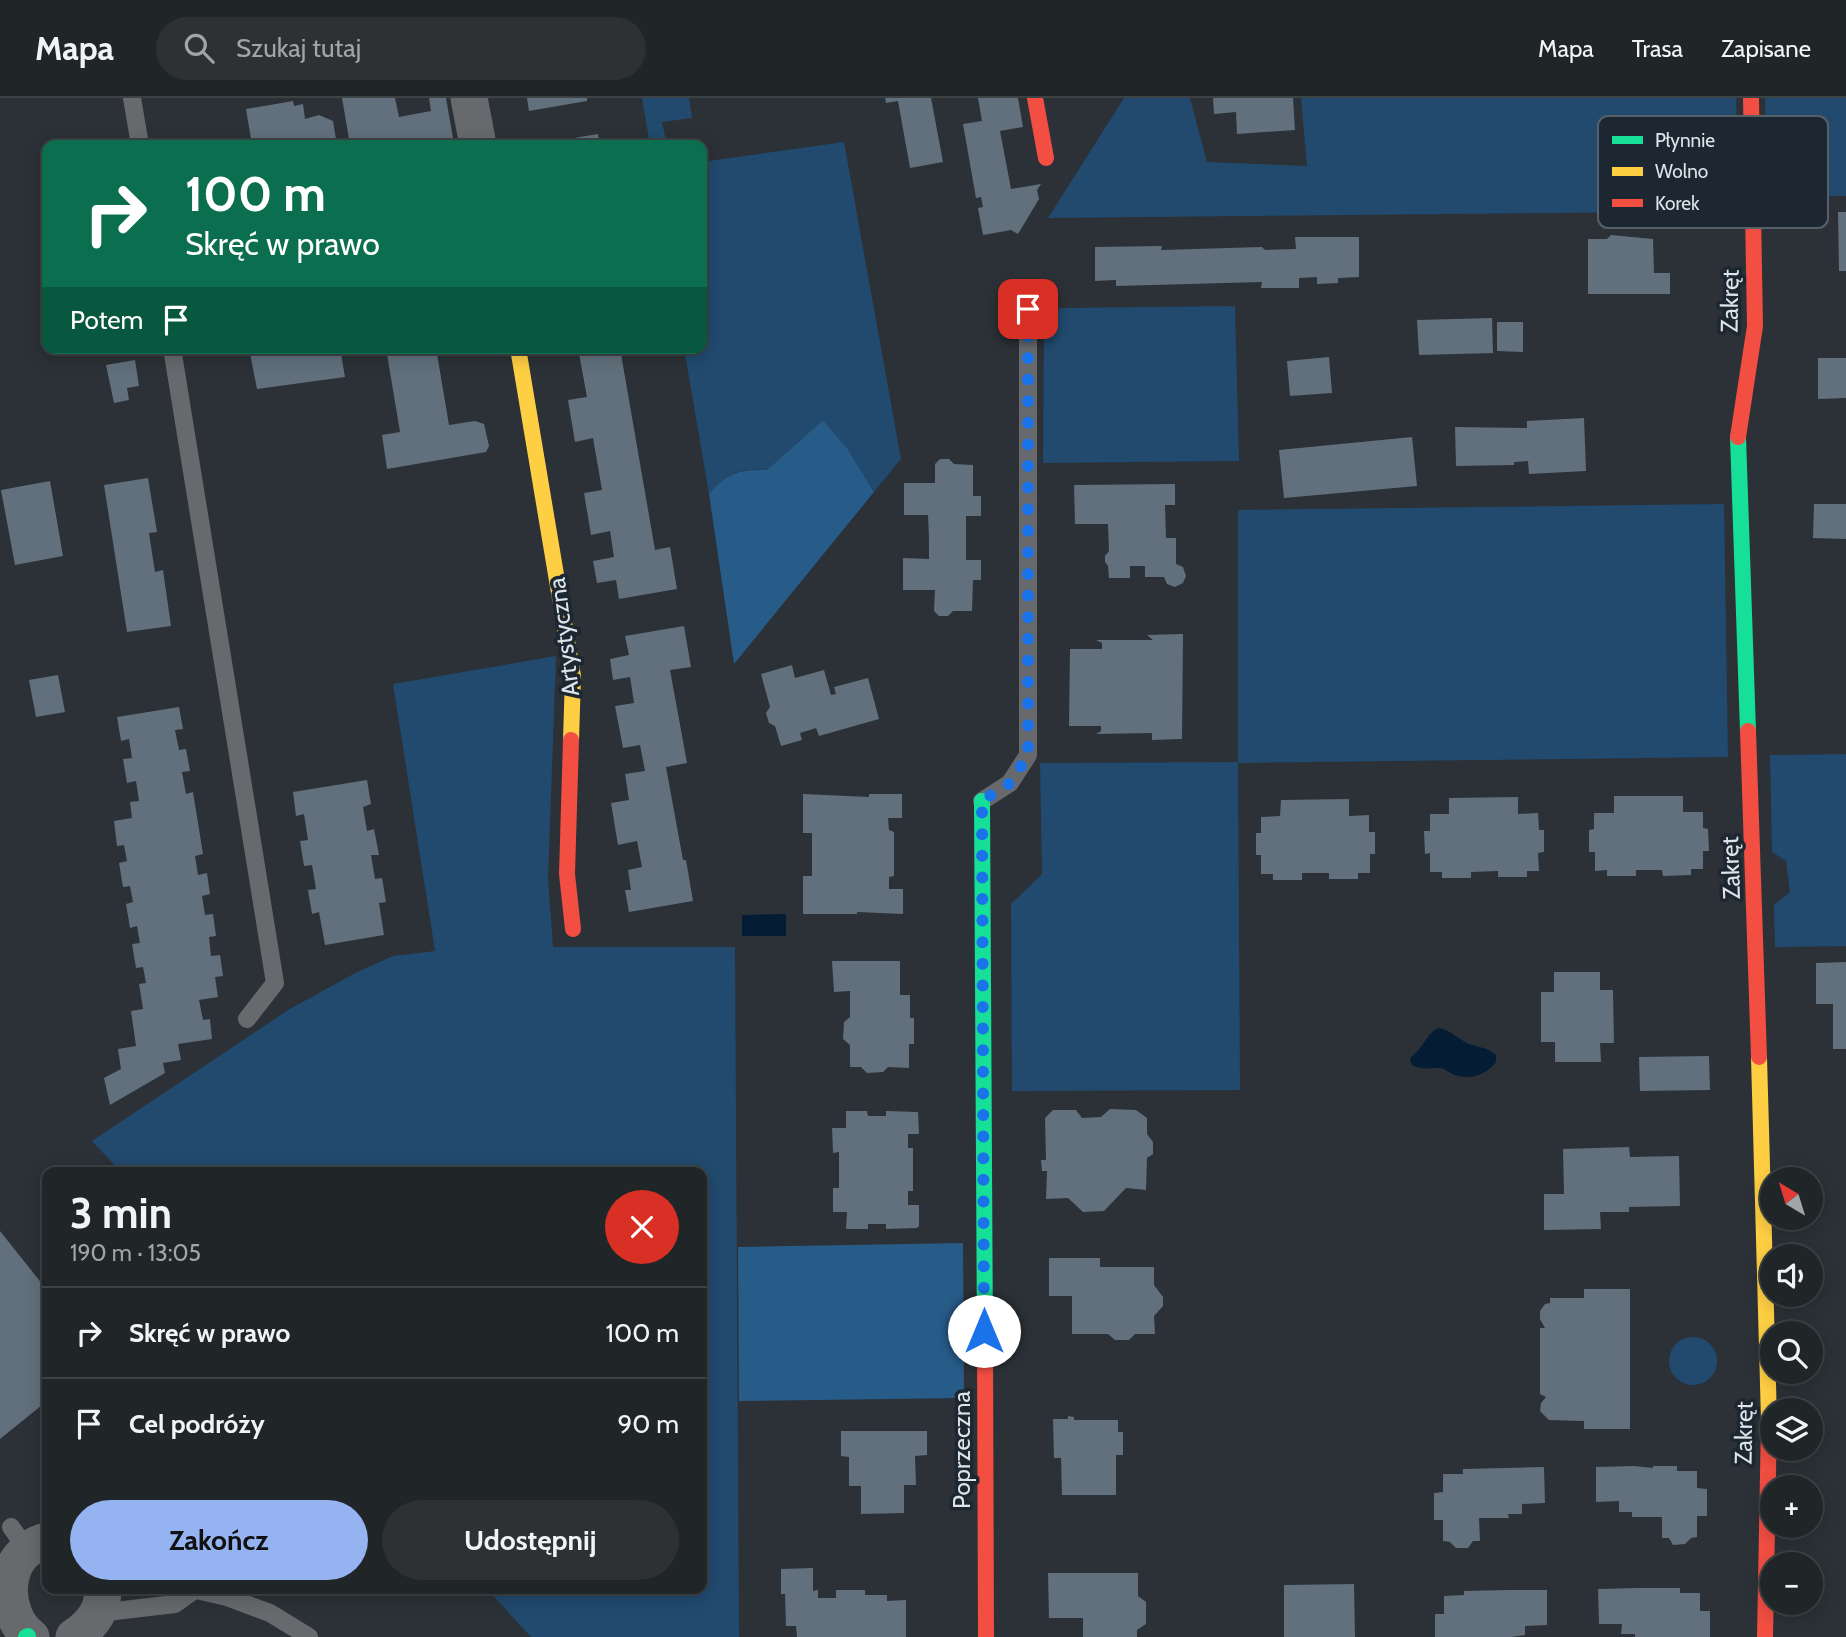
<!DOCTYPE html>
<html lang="pl">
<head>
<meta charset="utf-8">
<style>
	:root { --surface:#202528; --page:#2d3134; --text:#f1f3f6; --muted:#a2a5a8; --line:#3d4245; --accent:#95b2f1 }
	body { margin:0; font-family:Cabin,sans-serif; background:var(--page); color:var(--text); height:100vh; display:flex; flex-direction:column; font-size:26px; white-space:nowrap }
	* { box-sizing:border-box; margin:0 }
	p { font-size:23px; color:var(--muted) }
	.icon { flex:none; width:38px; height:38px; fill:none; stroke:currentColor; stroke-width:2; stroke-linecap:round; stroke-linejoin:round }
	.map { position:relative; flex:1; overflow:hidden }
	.panel { position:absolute; left:42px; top:1069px; width:665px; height:427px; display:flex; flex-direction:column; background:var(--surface); border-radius:14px; box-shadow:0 4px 18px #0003,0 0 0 2px var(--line) }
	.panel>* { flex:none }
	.hud { position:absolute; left:42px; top:42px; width:665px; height:214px; border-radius:14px; box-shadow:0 4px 18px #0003,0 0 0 2px var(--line); background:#0b6e4f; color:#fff; overflow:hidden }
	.needle { width:46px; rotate:322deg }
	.fabs { position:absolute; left:1760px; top:1069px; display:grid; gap:14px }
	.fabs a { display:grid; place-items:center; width:63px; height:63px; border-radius:50%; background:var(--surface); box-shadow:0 4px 18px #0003,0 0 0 2px var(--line); font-size:35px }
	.pin { position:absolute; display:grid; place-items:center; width:60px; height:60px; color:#fff; margin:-30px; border-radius:14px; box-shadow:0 4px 10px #0006 }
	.me { position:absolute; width:77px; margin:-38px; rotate:0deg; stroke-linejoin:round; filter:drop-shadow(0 0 5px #0008) }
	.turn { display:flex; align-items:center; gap:24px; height:147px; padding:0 28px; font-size:32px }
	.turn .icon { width:91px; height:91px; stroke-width:2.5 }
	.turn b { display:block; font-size:49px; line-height:60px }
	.then { display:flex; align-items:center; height:66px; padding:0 28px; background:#0003; gap:14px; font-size:26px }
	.round { display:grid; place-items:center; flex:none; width:74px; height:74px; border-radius:37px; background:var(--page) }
	.overview { display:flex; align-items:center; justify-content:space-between; height:119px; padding:0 28px }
	h1 { font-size:42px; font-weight:800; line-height:52px }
	.cta { display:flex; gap:14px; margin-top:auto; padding:14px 28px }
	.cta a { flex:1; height:80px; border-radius:42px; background:var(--accent); color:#111; font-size:28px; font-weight:800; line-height:80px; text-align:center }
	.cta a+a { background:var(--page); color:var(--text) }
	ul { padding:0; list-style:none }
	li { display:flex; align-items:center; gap:21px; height:91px; padding:0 28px; border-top:2px solid var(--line) }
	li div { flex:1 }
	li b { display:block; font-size:26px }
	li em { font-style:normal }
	header { display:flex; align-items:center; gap:42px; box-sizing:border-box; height:98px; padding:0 35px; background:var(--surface); border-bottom:2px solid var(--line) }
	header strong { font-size:33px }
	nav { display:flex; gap:38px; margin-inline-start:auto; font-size:24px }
	.search { width:490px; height:63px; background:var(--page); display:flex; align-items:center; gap:18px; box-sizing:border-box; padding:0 24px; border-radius:38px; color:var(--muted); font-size:26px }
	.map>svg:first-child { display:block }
	.green { fill:#214a6e }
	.forest { fill:#275b88 }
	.water { fill:#041c34 }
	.building { fill:#61707c }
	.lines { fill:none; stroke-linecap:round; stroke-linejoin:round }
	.lane { stroke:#67696c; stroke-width:18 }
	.street { stroke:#67696c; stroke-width:37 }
	.fast { stroke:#16e098; stroke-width:16 }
	.slow { stroke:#ffcf43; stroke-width:16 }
	.jam { stroke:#f24e42; stroke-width:16 }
	.route { stroke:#1a73e8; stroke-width:12; stroke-dasharray:0 21.6 }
	.labels { text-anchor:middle; stroke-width:7; stroke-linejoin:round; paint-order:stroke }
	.street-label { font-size:24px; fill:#dde4eb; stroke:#1d2731 }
	.key { fill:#1d2731; stroke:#576069; stroke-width:2 }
	.key-label { font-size:19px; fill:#dde4eb }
</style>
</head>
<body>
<header>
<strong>Mapa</strong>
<div class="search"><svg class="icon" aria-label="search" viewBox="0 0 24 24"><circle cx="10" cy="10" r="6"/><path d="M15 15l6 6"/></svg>Szukaj tutaj</div>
<nav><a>Mapa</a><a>Trasa</a><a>Zapisane</a></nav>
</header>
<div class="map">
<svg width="1846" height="1539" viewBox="0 0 1846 1539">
	<rect width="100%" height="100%" fill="#2b3136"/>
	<!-- green -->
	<g class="green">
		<polygon points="642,0 689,0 692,20 662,24 667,47 650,47"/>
		<polygon points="1124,0 1190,0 1207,64 1307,68 1301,0 1736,0 1739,113 1048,120"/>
		<polygon points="1765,0 1846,0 1846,98 1772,97 1772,50 1766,43"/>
		<path d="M844,44L901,361L874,394L847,350L823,322L767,372C738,371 729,373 709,396L684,250H702V64Z"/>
		<polygon points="1235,208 1239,363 1043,365 1044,227 1060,210"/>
		<polygon points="1724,406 1728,659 1238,665 1240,992 1012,993 1011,806 1042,776 1040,665 1238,664 1238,412"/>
		<polygon points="556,558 548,780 553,849 735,849 739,1539 531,1539 487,1491 702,1491 702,1074 121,1074 92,1043 288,912 357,874 393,858 435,853 393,586"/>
		<polygon points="1846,656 1846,848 1775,849 1774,807 1790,794 1786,763 1772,754 1770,657"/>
		<circle cx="1693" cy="1263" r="24"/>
	</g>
	<!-- forest -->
	<g class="forest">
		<path d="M823,322L847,350L874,394L734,566L709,396C729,373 738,372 767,372Z"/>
		<polygon points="963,1145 964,1300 739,1303 738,1149"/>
	</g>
	<!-- water -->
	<g class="water">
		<polygon points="786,816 786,838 742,838 742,817"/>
		<path d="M1438,930C1451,932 1458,941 1469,946C1480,950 1487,949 1496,957V964C1486,977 1471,982 1455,977C1449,975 1445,970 1439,970C1428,970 1422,972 1412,967L1410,960C1424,950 1426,936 1438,930Z"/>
	</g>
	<!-- building -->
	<g class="building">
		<polygon points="342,0 395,0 399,19 431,13 429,0 446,0 454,46 350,47"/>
		<polygon points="527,0 587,0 587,3 529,13"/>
		<polygon points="885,0 931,0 943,64 910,70 898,3 886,5"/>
		<polygon points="978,0 1018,0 1023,29 1000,33 1011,91 1041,86 1037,92 1039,101 1018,136 1011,132 983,137 978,110 983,109 981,99 976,100 963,26 982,23"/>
		<polygon points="1213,0 1293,0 1295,32 1237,36 1236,14 1214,16"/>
		<polygon points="293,3 294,8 303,6 305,21 319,17 333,23 337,47 252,47 246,11"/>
		<polygon points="598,36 600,47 539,47 539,46"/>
		<polygon points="1838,114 1846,114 1846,173 1839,173"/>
		<polygon points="1611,137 1653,141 1654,175 1670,175 1670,196 1588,196 1588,141 1607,141"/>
		<polygon points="1295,139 1359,139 1359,179 1338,180 1338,185 1317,186 1317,179 1299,180 1299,190 1261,190 1262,184 1116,188 1116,182 1095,183 1095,149 1162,148 1161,152 1262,149 1265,152 1296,151"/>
		<polygon points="1492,220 1493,255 1419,257 1417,222"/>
		<polygon points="1497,224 1523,224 1523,254 1497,253"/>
		<polygon points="249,250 340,250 345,279 257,291"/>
		<polygon points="386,250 436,250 449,327 475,323 484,326 489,348 486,354 387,371 382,337 400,334"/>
		<polygon points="578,250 620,250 655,452 670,449 677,491 619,501 616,482 597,485 593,463 614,459 610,433 591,437 584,395 602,392 593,340 575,344 568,302 587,299"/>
		<polygon points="1329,259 1332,295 1290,298 1287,263"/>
		<polygon points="1818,260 1846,260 1846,300 1818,301"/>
		<polygon points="135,262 139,288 127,290 129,302 114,305 106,267"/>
		<polygon points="1584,320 1586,373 1529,376 1528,363 1514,364 1514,367 1456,368 1455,329 1527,330 1527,323"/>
		<polygon points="1412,339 1417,388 1284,400 1279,352"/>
		<polygon points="940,361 949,361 954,366 973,367 973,398 981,398 981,418 966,418 966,462 981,462 981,482 973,482 972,513 953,513 948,518 939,518 934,513 935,492 903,492 903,460 929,461 929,440 928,417 904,417 904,385 935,385 935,366"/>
		<polygon points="148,380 157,434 149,435 152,455 155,474 163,472 171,528 127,534 104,387"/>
		<polygon points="50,383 63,458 15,467 1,392"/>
		<polygon points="1175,386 1175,407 1165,407 1166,440 1176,440 1176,466 1183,469 1186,478 1183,485 1175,489 1167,486 1164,479 1145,479 1145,468 1130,468 1130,480 1109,480 1108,468 1105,464 1105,458 1109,453 1108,426 1075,426 1074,387"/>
		<polygon points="1814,406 1846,406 1846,441 1813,440"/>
		<polygon points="684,528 691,569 670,572 687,665 666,669 683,762 686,762 693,803 629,814 625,792 631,792 628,772 642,769 637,743 618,747 611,705 629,702 625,676 645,673 640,647 623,650 615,608 634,605 630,579 613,582 610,561 629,557 625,538"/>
		<polygon points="1183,536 1182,641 1152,642 1152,635 1096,636 1101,633 1101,628 1069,628 1070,551 1102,551 1102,545 1096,542 1153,542 1147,537"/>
		<polygon points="792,567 795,580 824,572 831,597 836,596 834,589 868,580 879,621 819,638 816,630 800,635 802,642 781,648 775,628 769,625 766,615 770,609 761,576"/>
		<polygon points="58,577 65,614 36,619 29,582"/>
		<polygon points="179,609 183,631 175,632 179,652 186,651 190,673 182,674 186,696 193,694 203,756 195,758 198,777 207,775 210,796 202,798 205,817 213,816 216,838 209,839 211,858 220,857 223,878 215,879 218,899 199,902 203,922 210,921 212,941 178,946 181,962 163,965 165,975 110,1007 104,980 121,971 118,951 136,948 131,913 143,911 139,886 146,885 143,869 136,870 132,846 140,845 137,828 130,830 126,806 133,804 130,788 123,789 119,765 127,763 124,747 117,748 114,723 132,720 130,704 139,703 136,683 127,685 123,661 132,660 129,641 121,643 117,619"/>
		<polygon points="367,682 371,706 363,709 367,733 374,731 379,757 371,757 375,781 382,780 386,804 379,805 384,837 325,847 319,814 312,816 308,792 316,791 312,767 304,768 300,743 308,742 304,716 296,718 293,694"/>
		<polygon points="803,696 869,699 869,696 902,696 902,720 888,720 889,732 894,734 894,778 889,779 889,791 903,791 903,816 857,814 857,816 803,816 803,778 812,778 812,735 803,735"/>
		<polygon points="1614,698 1683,698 1683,714 1703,714 1703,730 1708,731 1709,753 1703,753 1703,771 1691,771 1691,777 1663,778 1662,772 1636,772 1636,778 1607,778 1607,772 1595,773 1595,754 1589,754 1589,732 1594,731 1594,715 1614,715"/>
		<polygon points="1518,699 1518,716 1538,715 1539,732 1544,732 1544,754 1538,755 1539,773 1527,773 1527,779 1498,779 1498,773 1471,774 1471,780 1442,780 1442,774 1430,774 1430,755 1425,756 1424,733 1430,733 1430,716 1449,716 1449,700"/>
		<polygon points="1349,701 1349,718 1369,717 1369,734 1375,734 1375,756 1370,756 1370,775 1358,775 1358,781 1329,781 1329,775 1302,775 1302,782 1273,782 1273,776 1261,776 1261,757 1256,757 1256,735 1261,735 1261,719 1280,718 1281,702"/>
		<polygon points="832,863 900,863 900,897 910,897 910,920 914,920 914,946 909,946 909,970 888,969 883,974 867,975 861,969 850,969 850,947 843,941 844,924 850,919 850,893 834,894"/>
		<polygon points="1846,864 1846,951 1833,951 1833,906 1816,906 1816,865"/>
		<polygon points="1554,874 1600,874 1600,892 1613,892 1614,945 1600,945 1601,964 1555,964 1555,944 1541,944 1541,894 1554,894"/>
		<polygon points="1709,958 1710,992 1640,993 1639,959"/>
		<polygon points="1110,1011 1136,1012 1147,1020 1147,1036 1153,1044 1153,1056 1147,1060 1146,1092 1126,1090 1104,1113 1083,1114 1068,1100 1046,1101 1047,1073 1042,1073 1041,1062 1046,1062 1045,1020 1053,1012 1076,1012 1082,1020 1101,1019"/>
		<polygon points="846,1013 867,1013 868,1018 886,1018 886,1013 918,1014 919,1036 908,1036 908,1050 913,1050 913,1093 908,1093 908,1107 919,1107 919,1128 917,1130 886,1131 886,1126 868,1126 868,1131 846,1131 847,1114 833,1114 833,1090 839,1090 839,1054 833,1055 832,1030 846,1030"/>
		<polygon points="1629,1049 1630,1059 1679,1058 1680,1108 1629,1109 1629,1114 1600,1114 1601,1131 1544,1132 1544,1096 1564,1096 1563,1051"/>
		<polygon points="0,1133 47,1192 47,1303 0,1341"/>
		<polygon points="1049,1160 1100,1160 1100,1169 1154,1169 1154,1187 1163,1199 1163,1208 1154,1218 1155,1236 1135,1236 1129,1242 1115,1242 1108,1236 1072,1236 1072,1198 1049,1198"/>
		<polygon points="1584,1191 1630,1191 1630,1331 1584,1331 1584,1323 1549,1322 1540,1313 1541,1305 1546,1299 1540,1296 1540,1230 1545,1230 1540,1221 1540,1213 1545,1206 1550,1205 1550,1200 1584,1200"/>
		<polygon points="1068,1318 1074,1319 1074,1322 1118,1322 1118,1334 1123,1334 1123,1357 1116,1357 1116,1397 1062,1397 1061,1360 1054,1360 1053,1321 1068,1321"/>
		<polygon points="841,1333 927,1333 927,1357 915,1358 916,1387 904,1387 904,1415 861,1416 861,1388 849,1388 849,1359 841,1358"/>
		<polygon points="1634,1368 1653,1370 1653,1368 1677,1368 1677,1373 1697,1373 1697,1390 1707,1391 1707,1418 1697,1418 1697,1439 1691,1440 1685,1446 1673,1447 1669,1440 1662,1440 1662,1419 1632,1419 1632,1414 1619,1414 1619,1403 1596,1404 1596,1369"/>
		<polygon points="1544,1369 1545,1405 1522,1406 1522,1416 1508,1416 1509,1420 1479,1420 1480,1443 1473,1443 1468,1450 1456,1450 1450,1444 1443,1443 1443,1422 1434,1422 1434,1395 1443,1394 1443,1376 1463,1376 1463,1371"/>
		<polygon points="813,1470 813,1493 818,1492 818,1500 836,1500 836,1492 865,1492 865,1497 887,1497 887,1503 906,1502 906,1539 797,1539 796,1528 786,1528 785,1496 781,1496 781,1471"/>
		<polygon points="1048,1475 1138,1475 1138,1498 1146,1504 1146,1526 1137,1532 1137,1539 1083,1539 1083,1520 1049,1520"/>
		<polygon points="1354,1486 1355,1539 1284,1539 1284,1487"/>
		<polygon points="1637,1490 1680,1490 1680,1495 1700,1495 1700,1513 1710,1513 1710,1539 1635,1539 1635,1536 1621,1536 1622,1526 1599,1526 1598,1491"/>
		<polygon points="1508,1492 1547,1492 1547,1527 1525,1528 1525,1537 1511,1539 1435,1539 1435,1516 1444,1516 1444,1498 1464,1497 1464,1493"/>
	</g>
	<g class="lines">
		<!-- lane -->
		<g class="lane">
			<polyline points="132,0 140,47"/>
			<polyline points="172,250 275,885 247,921"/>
			<polyline points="982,703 1010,685 1028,657 1028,211"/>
			<polyline points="11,1429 26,1450"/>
			<polyline points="192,1491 227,1499 270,1515 309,1539"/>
			<polyline points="98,1515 175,1506 193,1493"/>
		</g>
		<!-- street -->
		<g class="street">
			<polyline points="469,0 478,47"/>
			<path d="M31,1539C0,1516 0,1453 47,1443"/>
			<path d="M74,1539C92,1527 103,1513 103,1491"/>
		</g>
		<!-- fast -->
		<g class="fast">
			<polyline points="1738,339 1748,633"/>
			<polyline points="982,703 985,1245"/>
			<polyline points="26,1539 28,1538"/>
		</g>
		<!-- slow -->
		<g class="slow">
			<polyline points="518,250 573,578 571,642"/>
			<polyline points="1759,959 1769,1322"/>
		</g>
		<!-- jam -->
		<g class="jam">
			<polyline points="1035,0 1046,60"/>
			<polyline points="1738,339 1755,228 1751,0"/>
			<polyline points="1748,633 1759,959"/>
			<polyline points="571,642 567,776 573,831"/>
			<polyline points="985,1245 986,1539"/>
			<polyline points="1765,1539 1769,1322"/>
		</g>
	</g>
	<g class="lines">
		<!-- route -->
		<polyline class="route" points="984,1233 982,703 1010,685 1028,657 1028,211"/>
	</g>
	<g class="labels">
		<!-- street labels -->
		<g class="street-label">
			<text transform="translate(1730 203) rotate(-89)" y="8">Zakręt</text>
			<text transform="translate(564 539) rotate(-97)" y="8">Artystyczna</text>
			<text transform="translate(1731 770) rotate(-92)" y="8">Zakręt</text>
			<text transform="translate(1744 1335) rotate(-89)" y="8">Zakręt</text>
			<text transform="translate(962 1352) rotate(-90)" y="8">Poprzeczna</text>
		</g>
	</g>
	<!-- legend -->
	<rect x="1598" y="18" width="230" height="112" rx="10" class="key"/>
	<rect x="1612" y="38" width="31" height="8" fill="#16e098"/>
	<rect x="1612" y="69" width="31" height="9" fill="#ffcf43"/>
	<rect x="1612" y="101" width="31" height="8" fill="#f24e42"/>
	<g class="key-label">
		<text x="1655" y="49">Płynnie</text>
		<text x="1655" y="80">Wolno</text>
		<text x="1655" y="112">Korek</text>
	</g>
</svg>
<div class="fabs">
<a><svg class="needle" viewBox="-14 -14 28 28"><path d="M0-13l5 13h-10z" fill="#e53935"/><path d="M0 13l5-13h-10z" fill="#a2a5a8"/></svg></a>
<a><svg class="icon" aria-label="sound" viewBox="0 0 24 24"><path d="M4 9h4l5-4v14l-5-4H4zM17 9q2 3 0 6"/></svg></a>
<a><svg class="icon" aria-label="search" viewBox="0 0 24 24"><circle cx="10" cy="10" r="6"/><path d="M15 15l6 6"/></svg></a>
<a><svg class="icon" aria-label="layers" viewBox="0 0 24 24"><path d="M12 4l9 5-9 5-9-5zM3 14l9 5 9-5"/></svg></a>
<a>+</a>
<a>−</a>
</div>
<div class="pin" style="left:1028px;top:211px;background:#d93025"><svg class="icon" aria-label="arrive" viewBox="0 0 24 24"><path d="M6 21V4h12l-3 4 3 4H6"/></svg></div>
<svg class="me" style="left:984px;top:1233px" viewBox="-20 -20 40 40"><circle r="19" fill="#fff"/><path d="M0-13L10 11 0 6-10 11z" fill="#1a73e8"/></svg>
<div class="hud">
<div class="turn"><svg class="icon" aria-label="right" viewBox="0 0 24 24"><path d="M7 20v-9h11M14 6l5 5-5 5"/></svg><div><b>100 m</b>Skręć w prawo</div></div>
<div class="then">Potem<svg class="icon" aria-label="arrive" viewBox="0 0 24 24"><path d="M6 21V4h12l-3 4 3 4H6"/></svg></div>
</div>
<section class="panel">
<div class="overview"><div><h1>3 min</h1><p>190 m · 13:05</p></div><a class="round" style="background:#d93025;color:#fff"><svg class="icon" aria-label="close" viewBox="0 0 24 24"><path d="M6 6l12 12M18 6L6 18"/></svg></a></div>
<ul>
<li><svg class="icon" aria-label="right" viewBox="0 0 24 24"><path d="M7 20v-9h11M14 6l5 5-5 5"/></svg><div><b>Skręć w prawo</b></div><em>100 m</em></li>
<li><svg class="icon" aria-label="arrive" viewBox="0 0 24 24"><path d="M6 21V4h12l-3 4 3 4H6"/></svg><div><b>Cel podróży</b></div><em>90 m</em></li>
</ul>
<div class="cta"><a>Zakończ</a><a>Udostępnij</a></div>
</section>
</div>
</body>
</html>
